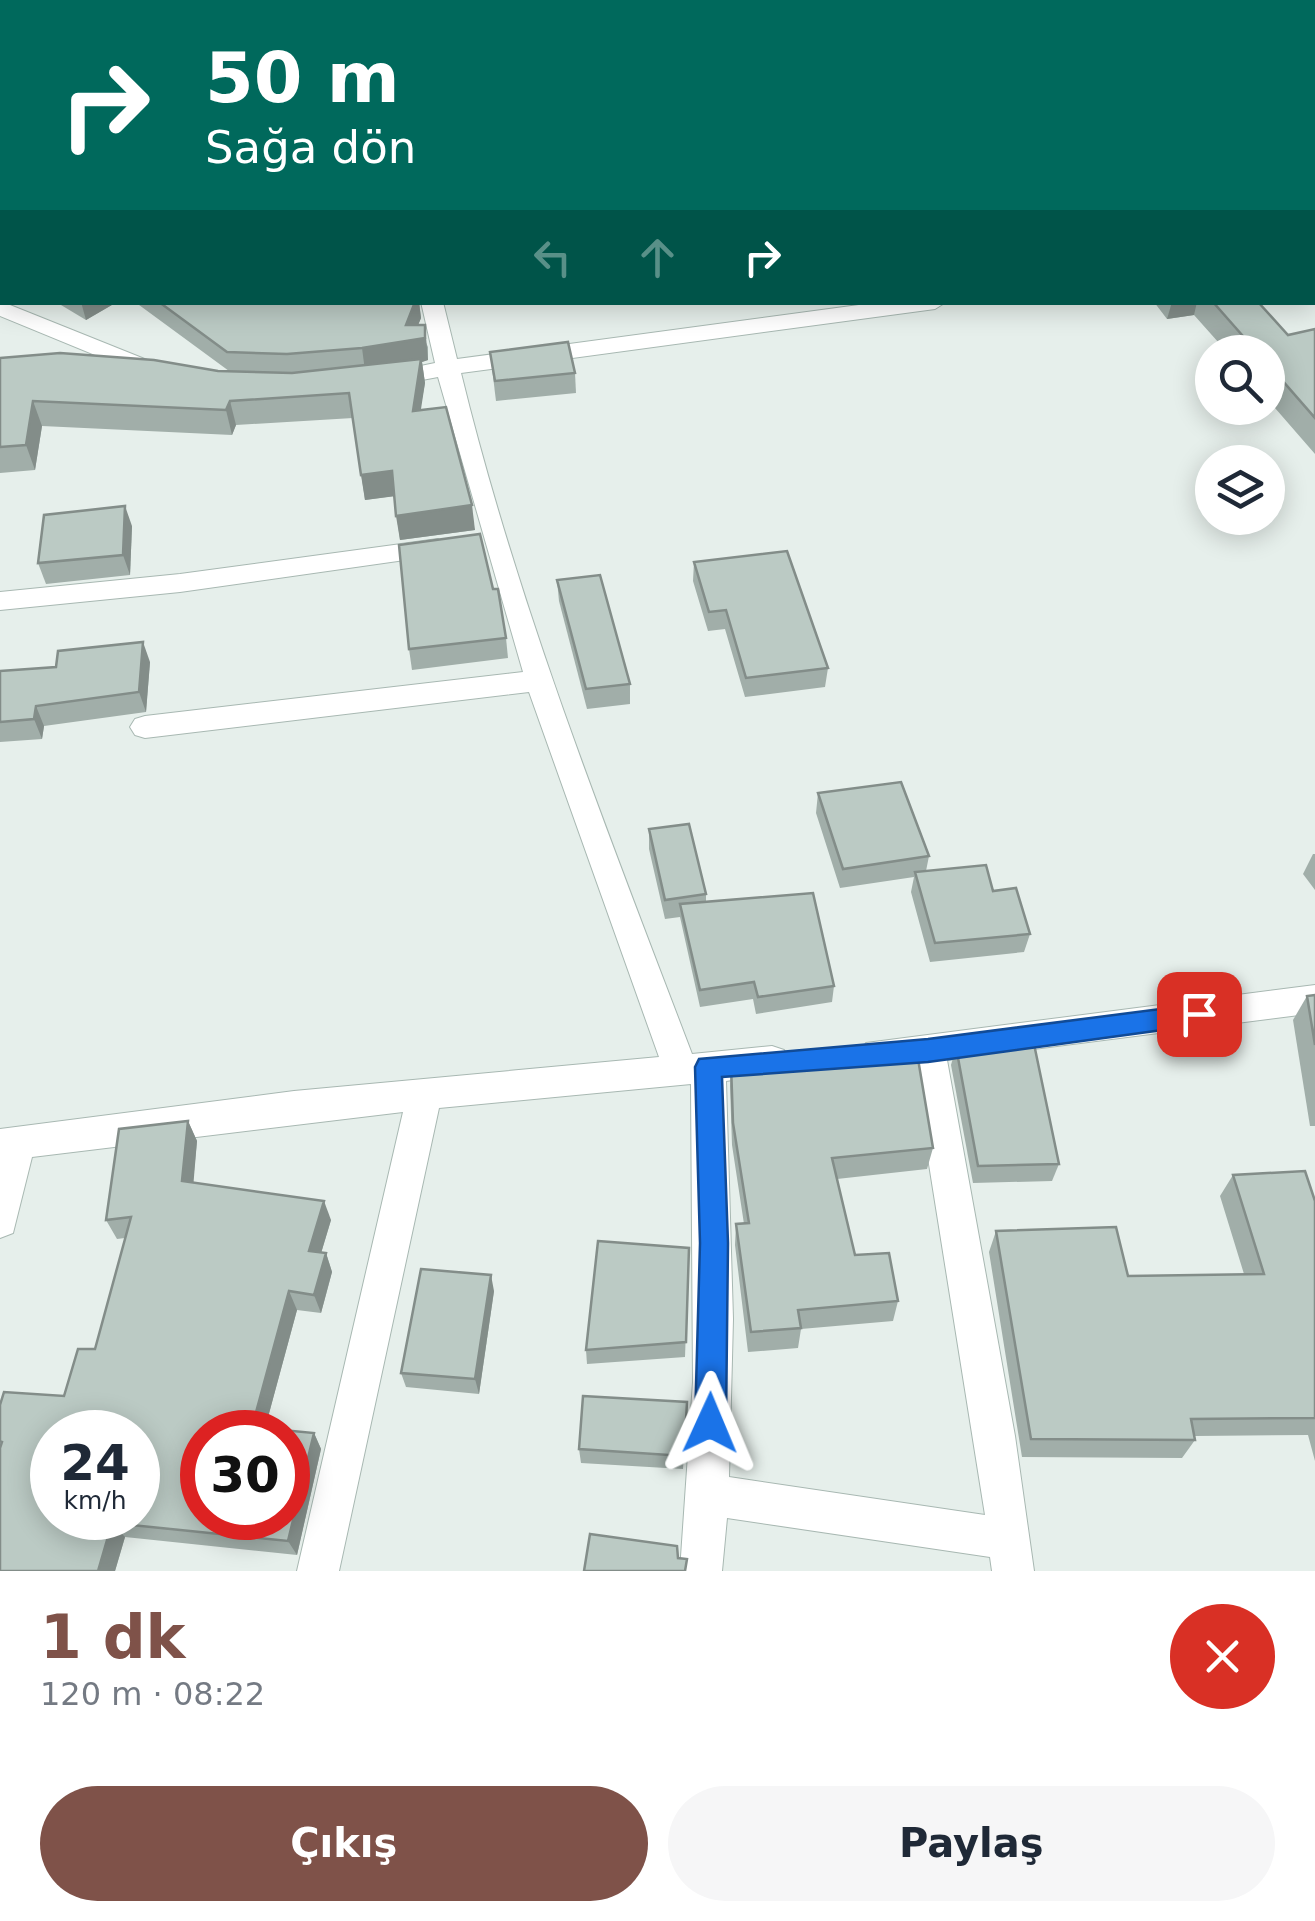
<!DOCTYPE html>
<html lang="tr">
<head>
<meta charset="utf-8">
<style>
	:root { --surface:#fff; --page:#f6f6f7; --text:#1f2937; --muted:#747a83; --accent:#7f5249 }
	body { margin:0; font-family:"DejaVu Sans",sans-serif; background:var(--page); color:var(--text); height:100vh; display:flex; flex-direction:column; font-size:38px; white-space:nowrap }
	* { box-sizing:border-box; margin:0 }
	p { font-size:32px; color:var(--muted) }
	.icon { flex:none; width:55px; height:55px; fill:none; stroke:currentColor; stroke-width:2; stroke-linecap:round; stroke-linejoin:round }
	.map { position:relative; height:1571px; overflow:hidden }
	.drawer { display:flex; flex-direction:column; background:var(--surface); flex:1 }
	.drawer>* { flex:none }
	.banner { position:absolute; left:0px; top:0px; width:1315px; height:305px; box-shadow:0 5px 25px #0003; background:#00695c; color:#fff; overflow:hidden }
	.tools { position:absolute; left:1195px; top:335px; display:grid; gap:20px }
	.tools a { display:grid; place-items:center; width:90px; height:90px; border-radius:50%; background:var(--surface); box-shadow:0 5px 25px #0003; font-size:50px }
	.speed { position:absolute; left:30px; top:1410px; display:flex; gap:20px; font-size:50px; font-weight:700; text-align:center }
	.speed>* { display:grid; place-content:center; width:130px; height:130px; border-radius:50%; background:var(--surface); box-shadow:0 5px 25px #0003; line-height:1 }
	.speed small { font-size:25px; font-weight:400 }
	.speed .limit { border:15px solid #d22; background:#fff; color:#111 }
	.pin { position:absolute; display:grid; place-items:center; width:85px; height:85px; color:#fff; margin:-42px; border-radius:20px; box-shadow:0 5px 15px #0006 }
	.me { position:absolute; width:110px; margin:-55px; rotate:1deg; stroke-linejoin:round; filter:drop-shadow(0 0 8px #0008) }
	.turn { display:flex; align-items:center; gap:35px; height:210px; padding:0 40px; font-size:45px }
	.turn .icon { width:130px; height:130px; stroke-width:2.5 }
	.turn b { display:block; font-size:70px; line-height:85px }
	.lanes { display:flex; align-items:center; height:95px; padding:0 40px; background:#0003; justify-content:center; gap:50px; direction:ltr }
	.lanes .off { opacity:.35 }
	.round { display:grid; place-items:center; flex:none; width:105px; height:105px; border-radius:52px; background:var(--page) }
	.head { display:flex; align-items:center; justify-content:space-between; height:170px; padding:0 40px }
	h1 { font-size:60px; font-weight:700; line-height:75px; color:var(--accent) }
	.action { display:flex; gap:20px; margin-top:auto; padding:20px 40px }
	.action a { flex:1; height:115px; border-radius:60px; background:var(--accent); color:#fff; font-size:40px; font-weight:700; line-height:115px; text-align:center }
	.action a+a { background:var(--page); color:var(--text) }
	.map>svg:first-child { display:block }
	.lines { fill:none; stroke-linecap:round; stroke-linejoin:round }
	.minor-casing { stroke:#a8b8b2; stroke-width:2 }
	.tertiary-casing { stroke:#a8b8b2; stroke-width:2 }
	.minor { fill:#fff; fill-rule:evenodd }
	.tertiary { fill:#fff; fill-rule:evenodd }
	.wall { fill:#a1aea9 }
	.shaded-wall { fill:#838d89 }
	.building { fill:#bbcac4; stroke:#838d89; stroke-width:2.5; fill-rule:evenodd }
	.route { fill:#1a73e8; stroke:#114b97; stroke-width:2.5 }
</style>
</head>
<body>
<div class="map">
<svg width="1315" height="1571" viewBox="0 0 1315 1571">
	<rect width="100%" height="100%" fill="#e6efeb"/>
	<g class="lines">
		<!-- minor casing -->
		<g class="minor-casing">
			<g id="minor">
				<polygon points="0,301 167,368 171,373 167,378 151,378 0,316"/>
				<path d="M421,302H443L457,359L881,302H946L935,309L461,373C518,607 606,828 692,1054L772,1046L784,1050L789,1061L784,1072L726,1081L733,1319L729,1477L985,1515L913,1064L878,1069L866,1065L861,1054L866,1043L1315,985V1013L947,1060L1015,1436L1034,1571H992L990,1557L727,1518L722,1571H680L693,1382L691,1084L439,1108L339,1571H297L403,1112L32,1157L13,1233L0,1238V1129L294,1091L659,1057L529,692L145,738L135,735L130,727L135,719L145,716L523,672L438,377L385,387L373,380L377,375L435,363Z"/>
				<polygon points="438,539 451,548 447,554 180,592 0,610 0,592 180,574"/>
			</g>
		</g>
		<!-- tertiary casing -->
		<g class="tertiary-casing">
			<g id="tertiary">
				<polygon points="943,0 964,0 965,2 945,2"/>
				<polygon points="1312,278 1315,279 1315,294 1312,293"/>
			</g>
		</g>
		<!-- minor -->
		<use href="#minor" class="minor"/>
		<!-- tertiary -->
		<use href="#tertiary" class="tertiary"/>
	</g>
	<!-- wall -->
	<g class="wall">
		<polygon points="0,228 2,229 2,299 0,298"/>
		<polygon points="56,302 117,302 86,320"/>
		<polygon points="135,302 419,302 421,318 418,325 428,347 428,360 422,362 425,383 420,410 475,530 400,540 394,496 365,500 353,418 236,425 232,435 42,426 35,470 0,473 0,358 229,371"/>
		<polygon points="1154,302 1258,302 1288,335 1315,329 1315,454 1268,400 1268,352 1227,352 1194,315 1167,319"/>
		<polygon points="490,352 575,373 576,393 496,401"/>
		<polygon points="132,526 130,575 46,584 38,563"/>
		<polygon points="694,562 828,668 825,687 745,697 725,629 708,631 693,581"/>
		<polygon points="557,580 630,684 630,704 587,709 559,601"/>
		<polygon points="506,638 508,658 412,670 409,649"/>
		<polygon points="150,662 146,712 44,726 42,739 0,742 0,671"/>
		<polygon points="818,793 929,856 926,871 993,891 1030,934 1024,952 930,962 911,892 914,877 840,888 816,813"/>
		<polygon points="649,829 706,894 706,902 834,986 832,1002 756,1014 753,999 700,1007 680,917 665,919 649,849"/>
		<polygon points="1313,854 1315,854 1315,890 1303,874"/>
		<polygon points="1315,995 1315,1126 1310,1126 1293,1020 1307,996"/>
		<polygon points="956,1047 1059,1164 1052,1181 973,1183 951,1065"/>
		<polygon points="731,1064 933,1148 927,1169 837,1179 855,1255 898,1301 893,1321 801,1329 798,1348 748,1352 735,1245 736,1224 744,1224 732,1145 730,1086"/>
		<polygon points="188,1121 197,1141 193,1182 331,1220 321,1253 326,1253 332,1272 321,1313 297,1310 265,1428 314,1433 321,1449 297,1555 125,1537 115,1571 0,1571 0,1405 64,1396 95,1349 125,1238 117,1239 106,1220"/>
		<polygon points="1233,1175 1315,1201 1315,1461 1308,1435 1195,1436 1195,1440 1182,1458 1022,1457 989,1252 996,1231 1128,1276 1244,1274 1220,1196"/>
		<polygon points="689,1248 685,1357 587,1364 586,1350"/>
		<polygon points="494,1291 479,1394 406,1387 401,1373"/>
		<polygon points="687,1402 683,1469 581,1463 579,1449"/>
	</g>
	<!-- shaded-wall -->
	<g class="shaded-wall">
		<polygon points="0,96 2,101 2,114 0,115"/>
		<polygon points="81,302 117,302 86,320"/>
		<polygon points="415,302 419,302 421,318 412,340 425,325 428,360 422,362 425,383 417,435 413,411 365,371 362,348 406,325"/>
		<polygon points="1172,302 1197,302 1194,315 1167,319"/>
		<polygon points="33,401 42,426 35,470 26,445"/>
		<polygon points="230,401 236,425 232,435 226,410"/>
		<polygon points="392,471 396,496 365,500 361,475"/>
		<polygon points="472,505 475,530 400,540 396,516"/>
		<polygon points="125,506 132,526 130,575 123,555"/>
		<polygon points="143,642 150,662 146,712 139,692"/>
		<polygon points="36,706 44,726 42,739 34,719"/>
		<polygon points="188,1121 197,1141 192,1200 182,1181"/>
		<polygon points="324,1201 331,1220 316,1270 309,1251"/>
		<polygon points="326,1253 332,1272 321,1313 314,1295"/>
		<polygon points="491,1275 494,1291 479,1394 475,1379"/>
		<polygon points="289,1291 297,1310 264,1432 252,1427"/>
		<polygon points="314,1433 321,1449 297,1555 288,1541"/>
		<polygon points="112,1523 125,1537 115,1571 98,1571"/>
	</g>
	<!-- building -->
	<g class="building">
		<polygon points="0,0 85,0 84,2 2,2 2,97 0,96"/>
		<polygon points="109,0 170,0 173,2 100,2"/>
		<polygon points="0,228 2,229 2,280 0,280"/>
		<polygon points="159,302 415,302 406,325 425,325 425,338 362,348 287,354 227,352"/>
		<polygon points="1213,302 1258,302 1288,335 1315,329 1315,418 1268,364 1268,352 1257,352"/>
		<polygon points="568,342 575,373 495,381 490,352"/>
		<polygon points="60,353 154,360 218,371 292,373 421,359 413,411 446,407 472,505 396,516 392,471 361,475 349,393 230,401 226,410 33,401 26,445 0,447 0,358"/>
		<polygon points="125,506 123,555 38,563 44,515"/>
		<polygon points="480,534 493,589 498,589 506,638 409,649 399,545"/>
		<polygon points="787,551 828,668 746,678 726,610 709,612 694,562"/>
		<polygon points="600,575 630,684 586,689 557,580"/>
		<polygon points="143,642 139,692 36,706 34,719 0,722 0,671 56,667 58,651"/>
		<polygon points="901,782 929,856 843,869 818,793"/>
		<polygon points="689,824 706,894 665,900 649,829"/>
		<polygon points="986,865 993,891 1016,888 1030,934 935,943 915,872"/>
		<polygon points="813,893 834,986 758,997 754,982 700,990 680,904"/>
		<polygon points="1315,995 1315,1045 1307,996"/>
		<polygon points="1034,1044 1059,1164 978,1166 956,1047"/>
		<polygon points="916,1047 933,1148 832,1158 855,1255 889,1253 898,1301 798,1310 801,1328 751,1332 736,1224 749,1223 733,1123 731,1064"/>
		<path d="M188,1121L182,1181L324,1201L309,1251L326,1253L314,1295L289,1291L252,1427L314,1433L288,1541L112,1523L98,1571H0V1448L2,1442L0,1441V1405L4,1392L64,1396L78,1349H95L131,1217L106,1220L119,1129ZM52,1432H138V1518H52ZM202,1432H288V1518H202Z"/>
		<polygon points="1305,1171 1315,1201 1315,1418 1191,1419 1195,1440 1031,1439 996,1231 1116,1227 1128,1276 1264,1274 1233,1175"/>
		<polygon points="598,1241 689,1248 686,1342 586,1350"/>
		<polygon points="421,1269 491,1275 475,1379 401,1373"/>
		<polygon points="583,1396 687,1402 684,1456 579,1449"/>
		<polygon points="590,1534 677,1546 678,1558 687,1559 685,1571 584,1571"/>
	</g>
	<!-- route -->
	<polygon class="route" points="1199,1004 1211,1014 1199,1025 928,1062 722,1077 728,1243 726,1423 721,1434 710,1438 700,1434 695,1423 700,1243 695,1067 699,1059 928,1039"/>
</svg>
<div class="tools">
<a><svg class="icon" aria-label="search" viewBox="0 0 24 24"><circle cx="10" cy="10" r="6"/><path d="M15 15l6 6"/></svg></a>
<a><svg class="icon" aria-label="layers" viewBox="0 0 24 24"><path d="M12 4l9 5-9 5-9-5zM3 14l9 5 9-5"/></svg></a>
</div>
<div class="speed"><div>24<small>km/h</small></div><div class="limit">30</div></div>
<div class="pin" style="left:1199px;top:1014px;background:#d93025"><svg class="icon" aria-label="arrive" viewBox="0 0 24 24"><path d="M6 21V4h12l-3 4 3 4H6"/></svg></div>
<svg class="me" style="left:710px;top:1423px" viewBox="-20 -20 40 40"><path d="M0-17L14 15 0 8-14 15z" fill="#1a73e8" stroke="#fff" stroke-width="4"/></svg>
<div class="banner">
<div class="turn"><svg class="icon" aria-label="right" viewBox="0 0 24 24"><path d="M7 20v-9h11M14 6l5 5-5 5"/></svg><div><b>50 m</b>Sağa dön</div></div>
<div class="lanes"><svg class="icon off" aria-label="left" viewBox="0 0 24 24"><path d="M17 20v-9H6M10 6l-5 5 5 5"/></svg><svg class="icon off" aria-label="ahead" viewBox="0 0 24 24"><path d="M12 20V5M6 11l6-6 6 6"/></svg><svg class="icon" aria-label="right" viewBox="0 0 24 24"><path d="M7 20v-9h11M14 6l5 5-5 5"/></svg></div>
</div>
</div>
<section class="drawer">
<div class="head"><div><h1>1 dk</h1><p>120 m · 08:22</p></div><a class="round" style="background:#d93025;color:#fff"><svg class="icon" aria-label="close" viewBox="0 0 24 24"><path d="M6 6l12 12M18 6L6 18"/></svg></a></div>
<div class="action"><a>Çıkış</a><a>Paylaş</a></div>
</section>
</body>
</html>
